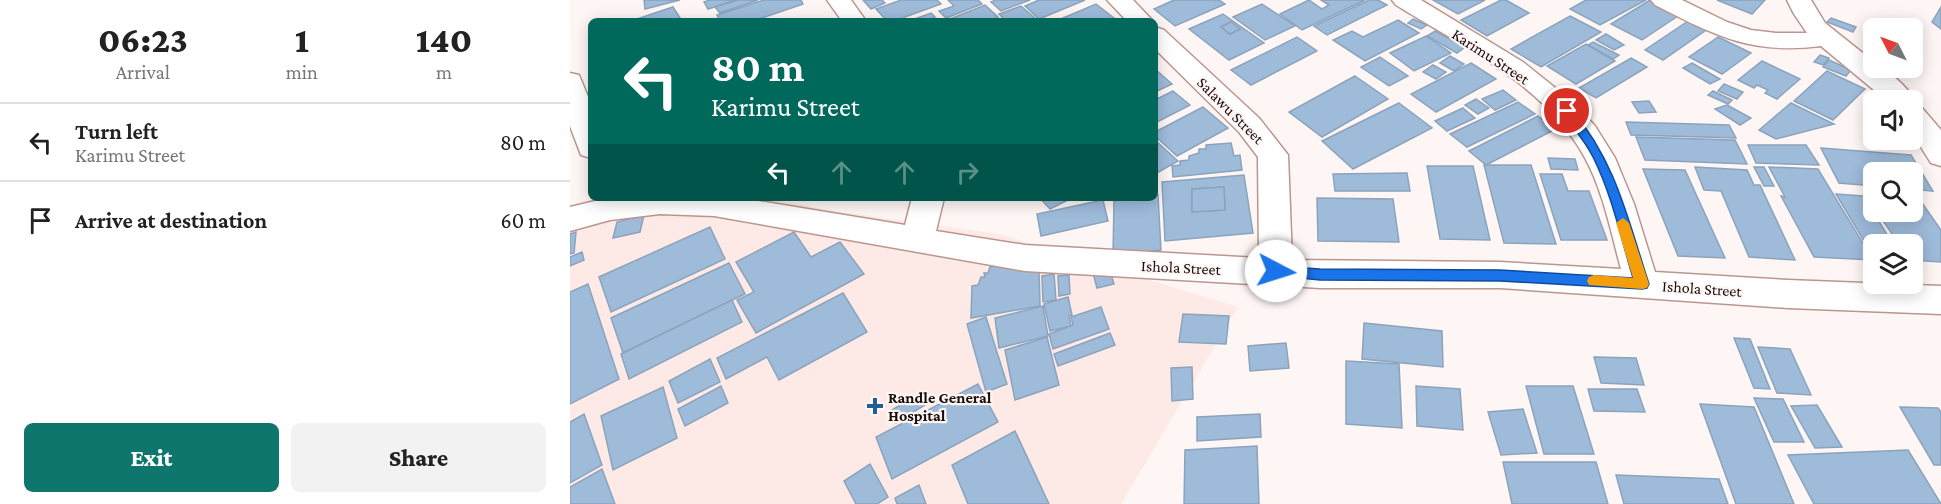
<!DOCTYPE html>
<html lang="en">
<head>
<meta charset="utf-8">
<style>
	:root { --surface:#fff; --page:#f2f2f2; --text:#222; --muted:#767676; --line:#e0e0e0; --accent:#0f766e }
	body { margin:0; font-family:"Crimson Pro",serif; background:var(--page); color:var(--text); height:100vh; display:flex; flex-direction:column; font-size:22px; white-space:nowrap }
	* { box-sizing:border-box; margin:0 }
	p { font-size:20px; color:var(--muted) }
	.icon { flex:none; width:33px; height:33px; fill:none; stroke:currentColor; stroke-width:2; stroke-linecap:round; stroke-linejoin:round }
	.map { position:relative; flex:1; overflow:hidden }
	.drawer { display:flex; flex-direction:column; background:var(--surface); width:570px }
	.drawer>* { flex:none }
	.top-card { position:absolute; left:18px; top:18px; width:570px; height:183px; border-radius:9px; box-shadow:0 3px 15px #0003; background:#00695c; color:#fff; overflow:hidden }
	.needle { width:39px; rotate:312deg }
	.buttons { position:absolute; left:1293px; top:18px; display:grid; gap:12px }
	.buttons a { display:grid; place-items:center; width:60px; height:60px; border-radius:9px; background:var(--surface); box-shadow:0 3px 15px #0003; font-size:30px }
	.pin { position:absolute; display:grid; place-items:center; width:51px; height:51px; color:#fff; margin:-26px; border:3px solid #fff; border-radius:50%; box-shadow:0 2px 6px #0007 }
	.me { position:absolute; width:66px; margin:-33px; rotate:95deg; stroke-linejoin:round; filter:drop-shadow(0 0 4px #0008) }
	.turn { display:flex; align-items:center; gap:21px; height:126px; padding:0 24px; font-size:27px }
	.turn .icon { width:78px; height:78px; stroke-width:2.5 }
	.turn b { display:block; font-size:42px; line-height:51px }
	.lanes { display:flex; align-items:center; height:57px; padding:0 24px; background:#0003; justify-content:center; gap:30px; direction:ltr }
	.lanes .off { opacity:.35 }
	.eta { display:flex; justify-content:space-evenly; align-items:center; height:102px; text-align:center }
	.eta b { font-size:36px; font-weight:800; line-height:42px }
	.button { display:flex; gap:12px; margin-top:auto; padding:12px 24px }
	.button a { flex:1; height:69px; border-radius:9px; background:var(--accent); color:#fff; font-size:24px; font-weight:800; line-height:69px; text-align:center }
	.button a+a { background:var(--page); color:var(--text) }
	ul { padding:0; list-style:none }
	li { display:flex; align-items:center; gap:18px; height:78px; padding:0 24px; border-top:2px solid var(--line) }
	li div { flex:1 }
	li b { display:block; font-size:22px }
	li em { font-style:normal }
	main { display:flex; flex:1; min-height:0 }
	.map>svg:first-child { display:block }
	.built { fill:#fde9e5 }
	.building { fill:#9ebbda; stroke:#8ba3bc; stroke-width:1.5; fill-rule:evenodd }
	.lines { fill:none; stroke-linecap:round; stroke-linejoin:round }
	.minor-casing { stroke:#bb968e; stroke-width:3 }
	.minor { fill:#fff; fill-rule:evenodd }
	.route { fill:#1a73e8; stroke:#114b97; stroke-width:1.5 }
	.slow { fill:#f59e0b }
	.poi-dot { fill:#225e95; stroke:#fef6f4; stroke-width:2 }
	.labels { text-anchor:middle; stroke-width:4.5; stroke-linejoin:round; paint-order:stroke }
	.street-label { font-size:16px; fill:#190d0a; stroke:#fef6f4 }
	.poi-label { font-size:16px; font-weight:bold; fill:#190d0a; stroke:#fef6f4; text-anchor:start }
</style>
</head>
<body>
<main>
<section class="drawer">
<div class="eta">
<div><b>06:23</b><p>Arrival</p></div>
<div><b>1</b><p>min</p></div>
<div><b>140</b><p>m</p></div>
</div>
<ul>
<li><svg class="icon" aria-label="left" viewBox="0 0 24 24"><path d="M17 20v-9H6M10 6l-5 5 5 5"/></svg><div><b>Turn left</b><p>Karimu Street</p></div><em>80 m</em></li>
<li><svg class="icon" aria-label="arrive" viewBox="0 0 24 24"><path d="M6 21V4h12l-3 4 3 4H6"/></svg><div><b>Arrive at destination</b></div><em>60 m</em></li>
</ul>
<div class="button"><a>Exit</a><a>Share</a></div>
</section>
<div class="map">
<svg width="1371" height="504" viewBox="0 0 1371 504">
	<rect width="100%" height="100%" fill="#fef6f4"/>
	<!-- built -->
	<polygon class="built" points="27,198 196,198 270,212 429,234 668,307 551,504 0,504 0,205"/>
	<!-- building -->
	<g class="building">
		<polygon points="74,0 110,0 75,9"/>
		<polygon points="140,0 166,0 138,9 134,2"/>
		<polygon points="168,0 188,0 150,13 145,7"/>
		<polygon points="194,0 231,0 233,4 183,21 150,21 147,15"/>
		<polygon points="293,0 312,0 315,3 301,9"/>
		<polygon points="331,0 367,0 371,4 324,21 317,21 306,9"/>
		<polygon points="378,0 408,0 412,4 376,18 369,11 384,6"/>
		<polygon points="426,0 460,0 431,11 421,2"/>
		<polygon points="469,0 515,0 469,19 455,6"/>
		<polygon points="604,0 649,0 655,4 605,26 584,9"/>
		<polygon points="739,0 752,9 759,5 751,0 795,0 732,30 710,14"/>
		<polygon points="799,0 808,0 817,5 757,35 744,26"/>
		<polygon points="863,0 915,0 888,14"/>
		<polygon points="931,0 936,0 959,13 917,36 891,20"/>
		<polygon points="1016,0 1076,0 1030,25 1000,9"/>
		<polygon points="1080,0 1111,14 1072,40 1041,24"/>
		<polygon points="1147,0 1195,0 1182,14"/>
		<polygon points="526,4 544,18 538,21 486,21"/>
		<polygon points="692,4 725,26 695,40 663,17"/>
		<polygon points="415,5 428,17 417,21 375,21"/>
		<polygon points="451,6 466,19 436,21 429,14"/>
		<polygon points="103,7 112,21 61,21"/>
		<polygon points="1371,7 1371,29 1362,22"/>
		<polygon points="361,13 365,17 354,21 339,21"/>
		<path d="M653,14L694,43L659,60L619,29ZM661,22L670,29L660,34L651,27Z"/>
		<polygon points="1000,16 1031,32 971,67 941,49"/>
		<polygon points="1261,18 1286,27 1283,32 1257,22"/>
		<polygon points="843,19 857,25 851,29 838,23"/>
		<polygon points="1121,19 1139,28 1093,60 1075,50"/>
		<polygon points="828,20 849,33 795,61 763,40 782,31 793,37"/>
		<polygon points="661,22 670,29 660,34 651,27"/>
		<polygon points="865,31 895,47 887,53 857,36"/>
		<polygon points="1036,34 1054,45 1044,50 1026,40"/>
		<polygon points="856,36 881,53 844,71 820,53"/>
		<polygon points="727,37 747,51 681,85 661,70"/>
		<polygon points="1148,37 1181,53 1152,74 1119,57"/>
		<polygon points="1023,42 1049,55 1043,59 1018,45"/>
		<polygon points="1016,44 1045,61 1006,84 977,66"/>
		<polygon points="1250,55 1259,58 1253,65 1244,62"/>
		<polygon points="880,56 894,64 884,71 870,63"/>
		<polygon points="810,57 838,76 819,86 791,67"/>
		<polygon points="1061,58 1077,67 1026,98 1009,88"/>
		<polygon points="1259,60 1281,70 1276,76 1253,67"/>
		<polygon points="1192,61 1230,79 1207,99 1195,93 1198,90 1187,85 1184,88 1168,80"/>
		<polygon points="901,63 926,79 866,112 841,94"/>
		<polygon points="1122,63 1150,79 1140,84 1113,68"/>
		<polygon points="863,65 876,72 866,79 853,72"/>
		<polygon points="585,69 602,84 585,92"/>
		<polygon points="1257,71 1295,89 1263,120 1224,101"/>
		<polygon points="785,76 818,99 752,137 719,112"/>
		<polygon points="1154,84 1173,92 1167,99 1148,91"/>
		<polygon points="933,90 946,100 925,110 912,99"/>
		<polygon points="603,91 620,105 585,123 585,100"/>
		<polygon points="1143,91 1162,100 1158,104 1138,95"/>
		<polygon points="906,99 919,108 908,114 895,105"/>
		<polygon points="1079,101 1086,112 1069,113 1062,102"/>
		<polygon points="948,102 965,114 897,147 880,134"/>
		<polygon points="829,103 862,128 783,169 752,141"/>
		<polygon points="1221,103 1264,124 1206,139 1189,130"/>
		<polygon points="1157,105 1181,118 1170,125 1145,109"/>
		<polygon points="633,107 658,128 607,156 585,136 585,132"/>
		<polygon points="893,108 905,118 877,131 865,121"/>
		<polygon points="968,116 986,129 916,165 899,151"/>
		<polygon points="1056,122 1159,125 1166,138 1061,135"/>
		<polygon points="1066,137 1165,140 1177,164 1075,160"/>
		<polygon points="585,140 608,161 585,174"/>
		<polygon points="661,143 664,156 670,155 672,170 603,177 602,166 610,165 610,161 619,160 619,156 629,153 629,149 636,149 636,145"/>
		<polygon points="1178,145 1236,145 1249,165 1186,163"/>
		<polygon points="1251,148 1341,155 1363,191 1342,189 1342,172 1304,172 1304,186 1269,183"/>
		<polygon points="978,158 1005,159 1008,170 981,169"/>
		<polygon points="914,165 961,165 986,244 934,243"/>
		<polygon points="857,166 903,166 920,240 870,239"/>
		<polygon points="1125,167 1177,170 1184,185 1190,185 1225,260 1179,257 1151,191 1134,190"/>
		<polygon points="1184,167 1194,167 1204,186 1194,186"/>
		<polygon points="1199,167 1248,169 1303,260 1244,257 1211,196 1215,197"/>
		<polygon points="1073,169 1115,170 1155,258 1108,256"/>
		<polygon points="837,173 840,191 765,191 763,174"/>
		<polygon points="970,174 992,174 998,191 1019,191 1037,240 991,240"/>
		<path d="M674,175L683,233L595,241L592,182ZM654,187L655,210L622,212V189Z"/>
		<polygon points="654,187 655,210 622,212 622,189"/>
		<polygon points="1266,194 1293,196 1323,244 1304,244 1304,258"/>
		<polygon points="588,195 591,250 543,255 544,199 585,198"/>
		<polygon points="470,198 502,198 480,209"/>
		<polygon points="747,198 823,199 829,242 748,241"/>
		<polygon points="1342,199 1350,200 1371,230 1371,262 1342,260 1342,244 1329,244 1307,212 1342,212"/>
		<polygon points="533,200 538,221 471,236 467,214"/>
		<polygon points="74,215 70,232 43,238 47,222"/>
		<polygon points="140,227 155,259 41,312 29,277"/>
		<polygon points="6,232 4,253 0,254 0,234"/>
		<polygon points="224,232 241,257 270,242 294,274 186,333 167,300 184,292 166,262"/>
		<polygon points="12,252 14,260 0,266 0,257"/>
		<polygon points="159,263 175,294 53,353 41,318"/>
		<polygon points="436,264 469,270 470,306 401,318 402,286 408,285 411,277 415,277 414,273 418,273 420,267"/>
		<polygon points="539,268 544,284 527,288 523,273"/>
		<polygon points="484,274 486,300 473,302 472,276"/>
		<polygon points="499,275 500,294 489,296 488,276"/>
		<polygon points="18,284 49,379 0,404 0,292"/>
		<polygon points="273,293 297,332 209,380 197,357 156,379 147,358"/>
		<polygon points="498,297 502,315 499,316 501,326 480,331 474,304"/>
		<polygon points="162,300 172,322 59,379 51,354"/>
		<polygon points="473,306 478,336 429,348 425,318"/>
		<polygon points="531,307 539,329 483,349 479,334 503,325 501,317"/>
		<polygon points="613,314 659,316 656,344 609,342"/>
		<polygon points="416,317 437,384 416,392 397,324"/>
		<polygon points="794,323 872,331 873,367 792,359"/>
		<polygon points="540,333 545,345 488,366 484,354"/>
		<polygon points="477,337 489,385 445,400 435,350"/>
		<polygon points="1164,338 1180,339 1200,389 1184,388"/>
		<polygon points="716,343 719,368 680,371 678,346"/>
		<polygon points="1188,347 1220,349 1241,395 1207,393"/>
		<polygon points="1024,357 1066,358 1074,385 1031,383"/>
		<polygon points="140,359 150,382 108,403 99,381"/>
		<polygon points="776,361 829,364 832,428 776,424"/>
		<polygon points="622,367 623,399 602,401 601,368"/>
		<polygon points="408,384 428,422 322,479 306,437"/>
		<polygon points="151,386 158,403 115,426 108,409"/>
		<polygon points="846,386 890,389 893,430 847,426"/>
		<polygon points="956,386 1003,386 1024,454 974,454"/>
		<polygon points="93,387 107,438 43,470 31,416"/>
		<polygon points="1018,389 1067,389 1075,412 1024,411"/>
		<polygon points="349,394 355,405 326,423 320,411"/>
		<polygon points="1184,398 1213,399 1234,442 1204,442"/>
		<polygon points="1130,404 1184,407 1224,504 1166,504"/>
		<polygon points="1247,405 1272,447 1245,448 1221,406"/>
		<polygon points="1330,407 1368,408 1371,412 1371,465 1364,465"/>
		<polygon points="953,409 967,453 931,455 918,412"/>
		<polygon points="14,414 32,465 0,483 0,422"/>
		<polygon points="690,414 691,437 627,441 627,417"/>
		<polygon points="445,431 479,504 398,504 382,465"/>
		<polygon points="687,446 689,504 614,504 615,450"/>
		<polygon points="1338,450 1371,504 1244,504 1218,455"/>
		<polygon points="933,462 1026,462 1038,504 942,504"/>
		<polygon points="300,464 318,497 307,504 286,504 274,481"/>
		<polygon points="32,469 45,504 0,504 0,487"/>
		<polygon points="1046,475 1149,479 1158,504 1054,504"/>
		<polygon points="349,485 356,504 327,504 325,498"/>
	</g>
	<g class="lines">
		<!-- minor casing -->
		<g class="minor-casing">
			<g id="minor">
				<polygon points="257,0 281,0 296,21 272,21"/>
				<polygon points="537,0 563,0 583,21 557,21"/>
				<path d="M822,0H851L953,62L1004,103L1025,126L1045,158L1064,204L1085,272L1218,280L1371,286V314L1218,308L930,288H750L455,271L144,216L90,214L40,220L0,231V207L38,198H170L335,225L342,198H374L366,231L455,245L689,258L688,157L669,132L585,49V27L594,30L689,118L718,155L722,260L930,262L1051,269C1041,232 1033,190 1014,156C975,85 892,46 826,5Z"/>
				<path d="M1081,0H1112L1157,22L1181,30L1206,33H1237L1224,14L1217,0H1241L1255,23L1304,62V68C1319,68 1337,88 1345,100L1342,103V100H1316L1251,46C1181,55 1144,35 1085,5Z"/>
				<polygon points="0,73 9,75 21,104 21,158 11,155 0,126"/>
				<polygon points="1342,105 1352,108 1371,130 1371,166 1361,163 1342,133"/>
			</g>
		</g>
		<!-- minor -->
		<use href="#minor" class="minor"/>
	</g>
	<!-- route -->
	<path class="route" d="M997,108L1001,109C1046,161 1058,220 1079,284L1077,288L1072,289L930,281L750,280L701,275L699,271L701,267L706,266L750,269L930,270L1063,278C1051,238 1042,195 1023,157C1015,140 1002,127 991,111Z"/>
	<!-- slow -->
	<polygon class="slow" points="1053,218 1059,223 1079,284 1077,288 1072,289 1019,285 1017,281 1019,277 1024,275 1063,278 1046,223"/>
	<!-- markers -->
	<path class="poi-dot" d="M302 397h6v6h6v6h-6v6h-6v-6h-6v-6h6z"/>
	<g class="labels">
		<!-- street labels -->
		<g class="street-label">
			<text transform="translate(921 56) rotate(33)" y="6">Karimu Street</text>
			<text transform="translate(661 110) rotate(45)" y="6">Salawu Street</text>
			<text transform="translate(611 267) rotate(3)" y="6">Ishola Street</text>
			<text transform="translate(1132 288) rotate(4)" y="6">Ishola Street</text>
		</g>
		<!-- poi labels -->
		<g class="poi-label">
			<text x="318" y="403">Randle General<tspan x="318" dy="18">Hospital</tspan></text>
		</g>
	</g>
</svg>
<div class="buttons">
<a><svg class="needle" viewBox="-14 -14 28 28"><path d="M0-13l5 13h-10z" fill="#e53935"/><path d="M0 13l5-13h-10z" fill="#767676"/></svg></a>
<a><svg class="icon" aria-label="sound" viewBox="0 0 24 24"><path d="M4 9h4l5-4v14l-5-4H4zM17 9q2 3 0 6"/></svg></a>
<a><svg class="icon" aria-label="search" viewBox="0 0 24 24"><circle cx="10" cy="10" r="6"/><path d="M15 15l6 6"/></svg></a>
<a><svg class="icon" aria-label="layers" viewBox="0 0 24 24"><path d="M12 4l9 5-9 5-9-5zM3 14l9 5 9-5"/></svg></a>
</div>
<div class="pin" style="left:997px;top:111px;background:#d93025"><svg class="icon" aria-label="arrive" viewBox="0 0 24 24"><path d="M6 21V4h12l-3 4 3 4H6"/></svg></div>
<svg class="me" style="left:706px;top:271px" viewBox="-20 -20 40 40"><circle r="19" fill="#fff"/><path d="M0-13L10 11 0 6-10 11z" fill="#1a73e8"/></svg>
<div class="top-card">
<div class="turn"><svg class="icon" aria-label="left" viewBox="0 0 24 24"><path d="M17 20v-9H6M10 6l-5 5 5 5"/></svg><div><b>80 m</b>Karimu Street</div></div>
<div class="lanes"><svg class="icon" aria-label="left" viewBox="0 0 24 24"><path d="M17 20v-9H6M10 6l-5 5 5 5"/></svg><svg class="icon off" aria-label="ahead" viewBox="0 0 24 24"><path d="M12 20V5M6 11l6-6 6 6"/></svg><svg class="icon off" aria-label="ahead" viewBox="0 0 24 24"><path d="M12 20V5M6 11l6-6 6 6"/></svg><svg class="icon off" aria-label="right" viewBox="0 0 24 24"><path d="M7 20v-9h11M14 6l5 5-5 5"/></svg></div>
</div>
</div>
</main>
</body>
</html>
